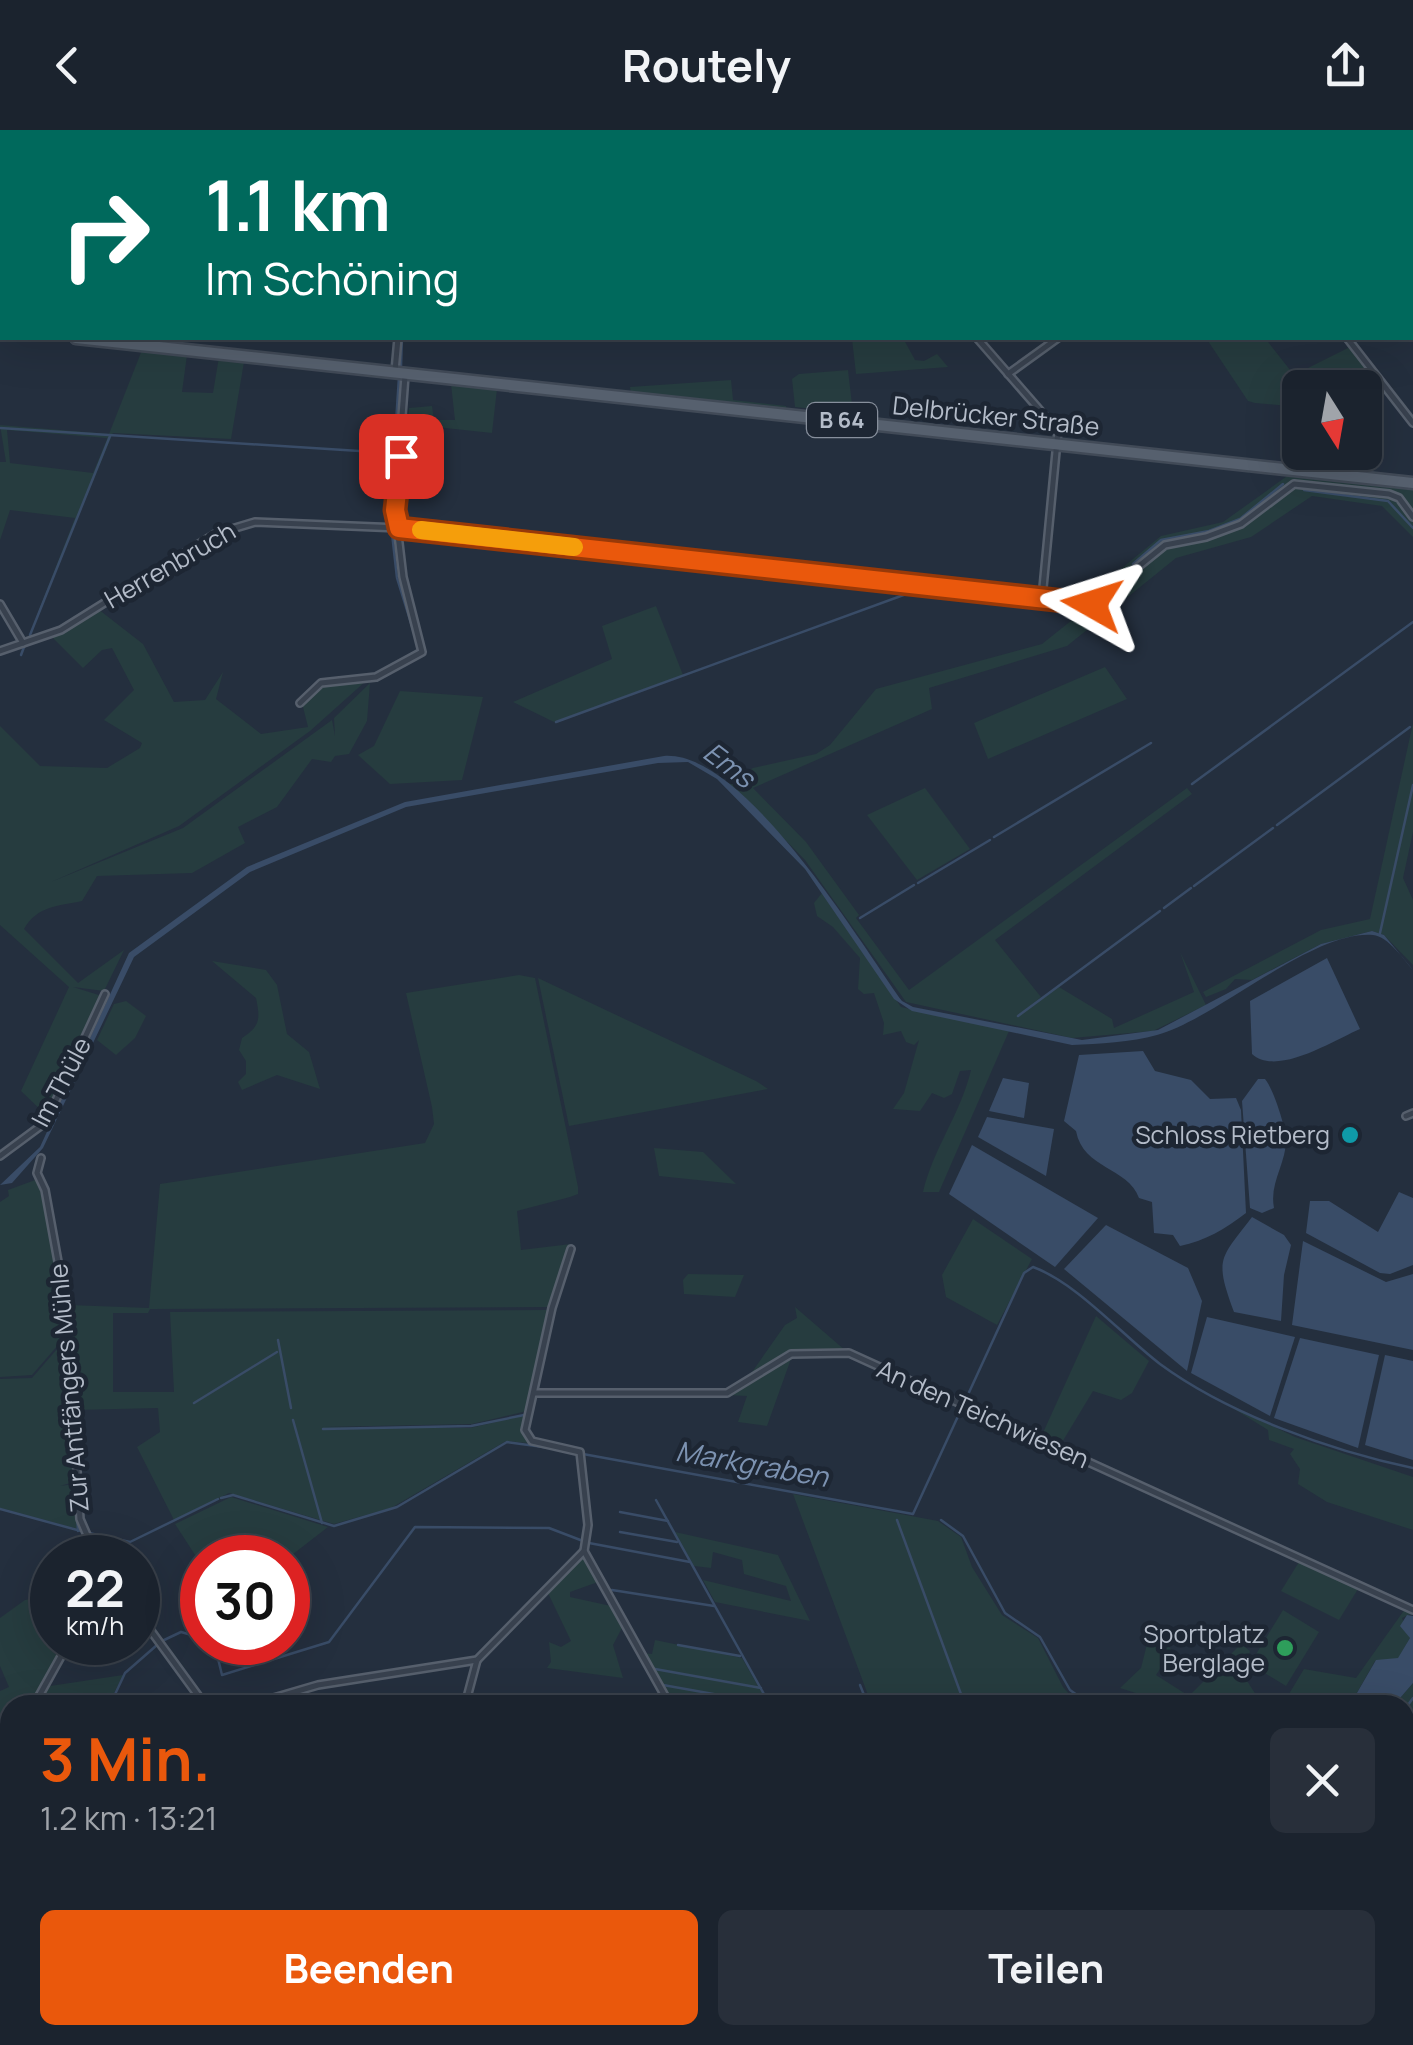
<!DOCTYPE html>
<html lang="de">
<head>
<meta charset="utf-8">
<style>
	:root { --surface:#1b232e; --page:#282f3a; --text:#f1f3f6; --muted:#a0a4aa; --line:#39404a; --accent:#ea580c }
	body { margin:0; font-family:Manrope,sans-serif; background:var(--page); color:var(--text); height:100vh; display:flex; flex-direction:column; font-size:38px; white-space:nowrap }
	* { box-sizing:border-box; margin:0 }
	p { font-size:32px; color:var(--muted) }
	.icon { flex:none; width:55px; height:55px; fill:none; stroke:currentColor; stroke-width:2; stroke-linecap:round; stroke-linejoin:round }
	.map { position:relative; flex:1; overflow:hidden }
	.sheet { position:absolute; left:0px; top:1565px; width:1415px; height:350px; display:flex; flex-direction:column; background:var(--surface); border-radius:30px 30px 0 0; box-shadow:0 10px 40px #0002,0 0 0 2px var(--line) }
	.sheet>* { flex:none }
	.top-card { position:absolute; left:0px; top:0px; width:1415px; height:210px; box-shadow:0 10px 40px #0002,0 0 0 2px var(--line); background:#00695c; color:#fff; overflow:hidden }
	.needle { width:65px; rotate:169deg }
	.tools { position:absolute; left:1282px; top:240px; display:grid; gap:20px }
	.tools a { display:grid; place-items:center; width:100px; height:100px; border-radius:15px; background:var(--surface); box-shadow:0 10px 40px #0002,0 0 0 2px var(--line); font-size:50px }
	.speed { position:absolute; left:30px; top:1405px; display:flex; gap:20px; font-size:50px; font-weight:700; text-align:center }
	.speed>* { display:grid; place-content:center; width:130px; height:130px; border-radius:50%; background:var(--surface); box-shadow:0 10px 40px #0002,0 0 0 2px var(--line); line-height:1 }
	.speed small { font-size:25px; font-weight:400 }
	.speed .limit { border:15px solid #d22; background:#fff; color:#111 }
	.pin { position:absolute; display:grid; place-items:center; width:85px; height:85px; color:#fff; margin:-42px; border-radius:20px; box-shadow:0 5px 15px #0006 }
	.me { position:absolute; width:110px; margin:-55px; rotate:276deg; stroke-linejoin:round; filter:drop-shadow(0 0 8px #0008) }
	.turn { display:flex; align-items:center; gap:35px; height:210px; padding:0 40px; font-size:45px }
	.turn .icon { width:130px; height:130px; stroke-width:2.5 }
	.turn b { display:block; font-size:70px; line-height:85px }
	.round { display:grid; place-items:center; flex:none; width:105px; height:105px; border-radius:15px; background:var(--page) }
	.overview { display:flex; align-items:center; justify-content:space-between; height:170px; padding:0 40px }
	h1 { font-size:60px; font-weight:700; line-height:75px; color:var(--accent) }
	.primary-button { display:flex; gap:20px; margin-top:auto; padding:20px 40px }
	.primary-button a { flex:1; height:115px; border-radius:15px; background:var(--accent); color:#fff; font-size:40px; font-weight:700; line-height:115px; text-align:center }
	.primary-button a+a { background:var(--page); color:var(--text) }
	header { display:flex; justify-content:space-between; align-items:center; height:130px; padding:0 40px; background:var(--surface); font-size:45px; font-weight:700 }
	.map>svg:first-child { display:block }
	.green { fill:#263c3f; fill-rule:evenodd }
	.water { fill:#394c67 }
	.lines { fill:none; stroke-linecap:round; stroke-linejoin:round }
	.stream { stroke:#394c67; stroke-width:2.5 }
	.street-casing { stroke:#565f6c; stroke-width:10 }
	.secondary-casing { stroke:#565f6c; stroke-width:14 }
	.primary-casing { stroke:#414a57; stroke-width:15 }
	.street { stroke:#38414e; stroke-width:5 }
	.secondary { stroke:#465061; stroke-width:9 }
	.primary { stroke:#56606e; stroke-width:10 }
	.route-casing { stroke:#983908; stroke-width:25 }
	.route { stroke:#ea580c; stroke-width:18 }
	.slow { stroke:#f59e0b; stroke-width:18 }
	.culture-dot { fill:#0f9aa8; stroke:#1d2633; stroke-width:4 }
	.leisure-dot { fill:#2e9e5b; stroke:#1d2633; stroke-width:4 }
	.labels { text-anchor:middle; stroke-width:9; stroke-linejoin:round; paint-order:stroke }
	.shield { fill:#1d2633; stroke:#878f9c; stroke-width:2.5 }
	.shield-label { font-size:22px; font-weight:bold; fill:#b4bcc9 }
	.street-label { font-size:25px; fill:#b4bcc9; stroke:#1d2633 }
	.poi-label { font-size:25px; fill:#b4bcc9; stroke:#1d2633; text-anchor:end }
	.water-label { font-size:28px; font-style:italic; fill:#7c92b1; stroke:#1d2633 }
</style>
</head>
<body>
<header><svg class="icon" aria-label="back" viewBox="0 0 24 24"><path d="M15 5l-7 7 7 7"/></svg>Routely<svg class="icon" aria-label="share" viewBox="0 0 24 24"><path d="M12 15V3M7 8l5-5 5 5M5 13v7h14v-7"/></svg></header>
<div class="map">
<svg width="1413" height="1915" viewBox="0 0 1413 1915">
	<rect width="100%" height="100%" fill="#242f3e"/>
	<!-- green -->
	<g class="green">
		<polygon points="903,208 915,230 924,231 937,224 948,237 856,244 852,209"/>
		<polygon points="1206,208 1265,208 1294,245 1348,218 1344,208 1367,237 1356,257 1300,258 1300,277 1255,273 1248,271"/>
		<path d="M142,220L187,225L182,262L213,263L219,227L244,232L231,309L113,303L28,508L75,388L10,380L0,410V332H6L0,295L109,304ZM7,300L107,308V309L93,343L10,333Z"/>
		<polygon points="848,240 853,283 795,277 792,249 799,244"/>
		<polygon points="731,250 733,270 786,276 787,281 631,263 630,257"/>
		<polygon points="451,254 497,259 492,303 408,294 409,278 432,276 434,290 455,290"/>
		<polygon points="1290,344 1413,358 1413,407 1382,376 1312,366 1251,407 1176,428 1067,516 929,558 932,579 753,658 806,712 859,785 856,788 909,860 1187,658 1192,664 995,810 1041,867 1017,887 1059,857 1112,889 1114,898 1194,862 1180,822 1206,875 1153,901 1072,908 906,872 805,730 727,651 753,638 816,624 830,615 876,559 1042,514 1092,474 1050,467 1049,461 1094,461 1161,406 1223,392"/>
		<polygon points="407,397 1038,460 1034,467"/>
		<polygon points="656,476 683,545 554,592 513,572 612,529 602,496"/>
		<path d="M98,479L143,514L174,572L205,570L223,542L216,569L261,604L308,597L302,573L321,554L367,550L310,601L179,696L51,752L183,698L332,590L335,606L334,588L370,553L367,591L349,624L335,626L331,632L312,629L277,677L238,697L245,713L192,743L97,746L82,771C58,776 37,776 24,799L78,853L124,820L104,861L73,857L102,866L47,986L21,961L69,857L0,795V596L40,636L107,638L140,618L142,613L104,590L134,560L112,518L102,520L83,538L51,506Z"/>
		<polygon points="1105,537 1127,569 988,629 974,593"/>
		<polygon points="400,561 483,567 462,650 390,654 358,625 374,616"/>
		<polygon points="1413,593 1413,702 1403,748 1413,770 1413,835 1384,805 1372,801 1321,814 1252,850 1235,849 1226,859 1206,867 1203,862 1321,800 1370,789"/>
		<polygon points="925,658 970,719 917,750 867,685"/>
		<path d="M822,763L901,877L1009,901L939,1062H923C933,1019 961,983 971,940L960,941L952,964L944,968L932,963L920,981L893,979L904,963L919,910L914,915L906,912L901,901L883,905L884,893L874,863L864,864L858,859L860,828L833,797L817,786L814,773Z"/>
		<path d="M212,831L266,840L277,855L287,904L309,922L320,959L277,945L242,960L238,952L246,944V931L239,920L242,908C261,896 260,888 256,868Z"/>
		<polygon points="519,845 535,848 578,1057 578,1064 570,1067 517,1081 521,1120 571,1114 549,1177 150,1179 148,1183 113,1183 113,1262 174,1262 170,1182 547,1180 527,1281 472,1294 322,1297 470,1298 526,1285 524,1300 528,1313 506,1311 391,1378 334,1394 229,1363 174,1390 137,1317 160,1302 158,1278 75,1280 69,1175 149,1178 160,1054 425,1013 434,994 432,977 406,863"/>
		<polygon points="538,848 756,951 768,959 569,996"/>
		<polygon points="126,871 146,886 135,908 116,925 97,910 114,874"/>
		<polygon points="654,1018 703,1022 736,1054 659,1046"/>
		<polygon points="38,1049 65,1180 65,1207 32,1245 0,1247 0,1072 9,1066 8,1060"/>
		<polygon points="973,1089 1032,1129 997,1195 946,1167 942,1145"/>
		<polygon points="688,1144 744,1145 735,1167 684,1164 683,1150"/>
		<polygon points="795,1177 846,1221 790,1222 750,1245 785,1195 797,1188"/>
		<polygon points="1096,1186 1149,1231 1132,1263 1121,1270 1093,1261 1061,1314 1042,1305"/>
		<polygon points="64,1211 74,1352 60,1356 74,1354 78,1399 0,1378 0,1249 32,1248"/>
		<polygon points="792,1226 767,1296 738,1292 747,1266 727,1265"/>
		<polygon points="1223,1272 1295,1307 1413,1347 1413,1400 1327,1372 1298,1354 1300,1339 1290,1324 1294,1319 1269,1310 1268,1300"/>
		<polygon points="793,1364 938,1391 961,1407 972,1437 1002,1485 1038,1508 1063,1557 1079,1575 871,1573"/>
		<polygon points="231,1367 328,1397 288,1428 202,1428 202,1506 194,1493 197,1428 175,1394"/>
		<polygon points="675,1402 778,1425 810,1491 715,1472 703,1450 791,1471 786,1456 744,1444 742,1430 713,1422 711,1438 694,1436"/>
		<polygon points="583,1426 598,1452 570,1462 570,1467 611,1476 623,1496 613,1515 623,1548 547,1538 551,1532 549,1512 561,1517 571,1511 548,1463"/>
		<polygon points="1299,1432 1358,1459 1339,1490 1281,1461"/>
		<polygon points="52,1465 52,1512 68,1513 33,1575 10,1575 10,1609 0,1609 0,1561 9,1557 0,1536 0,1488 25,1470"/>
		<polygon points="1405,1479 1413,1483 1402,1488 1410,1508 1398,1529 1375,1531 1350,1575 1173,1575 1120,1558 1141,1538 1150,1502 1153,1506 1160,1503 1172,1521 1156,1545 1189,1566 1241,1514 1250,1521 1244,1546 1256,1565 1286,1569 1304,1539 1356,1548"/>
		<polygon points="1283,1480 1319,1502 1286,1556 1250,1534"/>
		<polygon points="655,1510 742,1528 769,1575 672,1575 643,1523 652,1524"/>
		<polygon points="123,1545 108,1575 38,1575 50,1556"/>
		<polygon points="1413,1553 1413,1758 1405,1773 1405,1575 1394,1575"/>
	</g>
	<!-- water -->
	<g class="water">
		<path d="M664,626C744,620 859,811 902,871L913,877L1082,910L1158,900L1321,814L1372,801L1384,805L1413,840C1404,830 1388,806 1373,805C1312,800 1216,889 1157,905C1131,912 1099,914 1072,915L912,881L894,869L805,739L717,649L688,632L658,633L406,677L250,742L134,827L43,1018L12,1053L0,1055L40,1017L129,823L247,737L405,672Z"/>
		<path d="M1327,828L1360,899C1334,910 1277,947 1252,924L1250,871Z"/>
		<path d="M1143,921L1155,941L1191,950L1210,969L1236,968L1241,980L1246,1083C1225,1099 1205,1111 1180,1116L1173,1105L1154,1103L1152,1072L1139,1068C1128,1037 1083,1039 1076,1001L1064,991L1079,925Z"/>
		<polygon points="1003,948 1029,953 1024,988 989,981"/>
		<path d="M1258,949H1265C1273,958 1285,996 1286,1008C1287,1033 1269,1052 1274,1078L1262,1083L1250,1078L1242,971Z"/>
		<polygon points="987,987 1054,999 1046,1046 978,1007"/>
		<polygon points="972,1015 1098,1088 1055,1137 949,1064"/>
		<polygon points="1399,1062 1413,1068 1413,1135 1390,1144 1380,1143 1306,1103 1310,1071 1329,1071 1378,1102"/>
		<path d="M1252,1087L1284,1105L1291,1115L1284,1145L1281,1191L1234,1182C1214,1128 1220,1129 1252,1087Z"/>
		<polygon points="1106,1095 1188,1138 1202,1171 1187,1241 1064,1139"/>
		<polygon points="1303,1111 1386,1152 1413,1144 1413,1220 1292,1195"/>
		<polygon points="1207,1187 1295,1207 1270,1286 1191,1243"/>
		<polygon points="1300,1208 1379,1225 1358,1318 1274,1288"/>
		<polygon points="1385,1225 1413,1231 1413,1330 1365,1315"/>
		<polygon points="1407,1485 1413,1486 1413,1553 1394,1575 1350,1575 1376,1530 1398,1528 1410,1508 1400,1496"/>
	</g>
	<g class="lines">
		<!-- stream -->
		<g class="stream">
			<polyline points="1023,2 1028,0"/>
			<polyline points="401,236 402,208"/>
			<polyline points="0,298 375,322 395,308 399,247"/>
			<polyline points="1304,360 1388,371 1413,398"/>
			<polyline points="392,403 397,448 418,516"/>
			<polyline points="597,417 827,441"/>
			<polyline points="1133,434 1161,410 1209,401 1240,389 1283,354"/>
			<polyline points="837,442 916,450"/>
			<polyline points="924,451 1038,463"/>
			<polyline points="1046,463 1091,468 1128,438"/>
			<polyline points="30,505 110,306"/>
			<polyline points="21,525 24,517"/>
			<polyline points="556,592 920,459"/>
			<polyline points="1192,654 1413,492"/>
			<polyline points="1277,695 1410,597"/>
			<polyline points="994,707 1151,613"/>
			<polyline points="918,753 990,710"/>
			<polyline points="1194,756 1273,698"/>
			<polyline points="1164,778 1191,758"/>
			<polyline points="860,788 914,755"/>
			<polyline points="1380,803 1413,655"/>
			<polyline points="1018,886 1160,781"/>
			<polyline points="64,1177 65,1206"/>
			<polyline points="278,1210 291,1278"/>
			<polyline points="66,1213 78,1401"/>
			<polyline points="194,1273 277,1222"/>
			<polyline points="293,1290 322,1393"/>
			<polyline points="323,1299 471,1296 524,1285"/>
			<path d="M583,1324L913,1384L1024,1143L1033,1137C1077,1153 1122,1205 1160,1234C1228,1284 1331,1321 1413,1338"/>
			<polyline points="221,1368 233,1365 334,1396 397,1377 507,1312 558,1319"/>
			<polyline points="656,1370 770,1575"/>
			<polyline points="0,1379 81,1401"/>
			<polyline points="620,1382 668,1391"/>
			<polyline points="897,1390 965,1575"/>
			<polyline points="941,1390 963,1406 1005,1483 1040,1507 1070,1560 1091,1575"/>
			<polyline points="620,1402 677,1412"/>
			<polyline points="89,1403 130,1412 218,1369"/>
			<polyline points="589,1413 690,1432"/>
			<polyline points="612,1460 714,1476"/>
			<polyline points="162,1511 181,1502 202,1508"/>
			<polyline points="214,1512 222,1545 329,1512 415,1397 549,1398 583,1411"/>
			<polyline points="678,1515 740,1526"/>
			<polyline points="655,1539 761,1558"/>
			<polyline points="663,1555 769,1574"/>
			<polyline points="860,1555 868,1575"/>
			<polyline points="676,1571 696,1575"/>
			<polyline points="110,1575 125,1543 157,1515"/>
			<polyline points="1405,1579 1413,1568"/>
			<polyline points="603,1905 627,1915"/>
			<polyline points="1262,1905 1267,1915"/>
			<polyline points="218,1915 231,1905"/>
			<polyline points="580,1915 591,1905"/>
			<polyline points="701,1915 713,1905"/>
		</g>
		<!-- street casing -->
		<g class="street-casing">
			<g id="street">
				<polyline points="268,0 278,2"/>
				<polyline points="814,0 814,2"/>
				<polyline points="1184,0 1186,2"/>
				<polyline points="1348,2 1350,0"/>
				<polyline points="1412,52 1413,52"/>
				<polyline points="977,208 1058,301 1042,468"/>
				<polyline points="1347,208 1413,293"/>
				<polyline points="395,241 398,208"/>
				<polyline points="1008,244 1058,208"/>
				<polyline points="0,474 23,513"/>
				<polyline points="0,521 61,500 215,404 255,392 399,398 1092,474 1165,415 1206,407 1241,394 1294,354 1389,364 1399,368 1413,387"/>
				<polyline points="300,573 321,553 376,547 422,522 403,447 395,379 405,246"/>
				<polyline points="1406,986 1413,983"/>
				<polyline points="0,1026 46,992 105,864"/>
				<polyline points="41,1028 37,1043 45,1060 67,1181 80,1389 97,1428"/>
				<polyline points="571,1119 552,1178 525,1300 532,1311 580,1322 588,1395 584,1421 670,1575"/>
				<polyline points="534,1263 727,1263 791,1224 849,1223 1413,1480"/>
				<polyline points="138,1483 205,1575"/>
				<polyline points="34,1575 69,1512"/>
				<polyline points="250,1575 318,1555 477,1530 584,1421"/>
				<polyline points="465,1575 477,1530"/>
				<polyline points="1405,1778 1413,1765"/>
				<polyline points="0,1806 10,1714 3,1658 10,1627"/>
				<polyline points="943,1905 944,1915"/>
				<polyline points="398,1915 400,1905"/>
				<polyline points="1344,1915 1344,1914"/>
			</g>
		</g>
		<!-- secondary casing -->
		<g class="secondary-casing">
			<g id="secondary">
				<polyline points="1405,1893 1413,1891"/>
				<polyline points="1346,1910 1360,1905"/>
				<polyline points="1314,1915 1332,1908"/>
			</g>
		</g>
		<!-- primary casing -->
		<g class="primary-casing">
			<g id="primary">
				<polyline points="0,202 2,203"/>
				<polyline points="76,208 1413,353"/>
			</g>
		</g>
		<!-- street -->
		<use href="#street" class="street"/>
		<!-- secondary -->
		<use href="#secondary" class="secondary"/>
		<!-- primary -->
		<use href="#primary" class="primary"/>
	</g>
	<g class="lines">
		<!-- route casing -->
		<g class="route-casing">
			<polyline id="route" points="401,326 395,380 399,398 1092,474"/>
		</g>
		<!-- route -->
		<use href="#route" class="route"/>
		<!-- slow -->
		<polyline class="slow" points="421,400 574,417"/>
	</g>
	<!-- markers -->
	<circle class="culture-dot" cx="1350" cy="1005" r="10"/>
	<circle class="leisure-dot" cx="1285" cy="1518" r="10"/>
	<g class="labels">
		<!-- shield labels -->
		<rect class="shield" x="807" y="273" width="70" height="34" rx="8"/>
		<g class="shield-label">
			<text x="842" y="298">B 64</text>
		</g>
		<!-- street labels -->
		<g class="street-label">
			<text transform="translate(996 286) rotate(6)" y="9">Delbrücker Straße</text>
			<text transform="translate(170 435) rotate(-30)" y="9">Herrenbruch</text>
			<text transform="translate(61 952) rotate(-62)" y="9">Im Thüle</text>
			<text transform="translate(69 1258) rotate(-95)" y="9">Zur Antfängers Mühle</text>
			<text transform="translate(983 1284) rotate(24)" y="9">An den Teichwiesen</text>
		</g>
		<!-- poi labels -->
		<g class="poi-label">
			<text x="1330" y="1014">Schloss Rietberg</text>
			<text x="1265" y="1513">Sportplatz<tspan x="1265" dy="29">Berglage</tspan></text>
		</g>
		<!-- water labels -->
		<g class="water-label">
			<text transform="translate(729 635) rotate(37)" y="10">Ems</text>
			<text transform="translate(752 1334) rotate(10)" y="10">Markgraben</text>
		</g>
	</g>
</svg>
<div class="tools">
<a><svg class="needle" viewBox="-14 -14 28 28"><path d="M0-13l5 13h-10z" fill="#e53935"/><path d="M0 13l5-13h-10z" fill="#a0a4aa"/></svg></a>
</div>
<div class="speed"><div>22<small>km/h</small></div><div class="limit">30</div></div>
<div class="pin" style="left:401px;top:326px;background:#d93025"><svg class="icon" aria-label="arrive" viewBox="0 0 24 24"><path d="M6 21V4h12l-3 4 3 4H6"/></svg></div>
<svg class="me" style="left:1092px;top:474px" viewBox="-20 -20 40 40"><path d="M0-17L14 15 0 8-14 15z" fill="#ea580c" stroke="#fff" stroke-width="4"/></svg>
<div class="top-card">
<div class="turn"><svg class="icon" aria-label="right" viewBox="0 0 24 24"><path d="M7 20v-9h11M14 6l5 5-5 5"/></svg><div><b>1.1 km</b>Im Schöning</div></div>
</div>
<section class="sheet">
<div class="overview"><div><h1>3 Min.</h1><p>1.2 km · 13:21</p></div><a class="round"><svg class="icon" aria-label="close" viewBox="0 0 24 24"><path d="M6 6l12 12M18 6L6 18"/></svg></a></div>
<div class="primary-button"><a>Beenden</a><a>Teilen</a></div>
</section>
</div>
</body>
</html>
